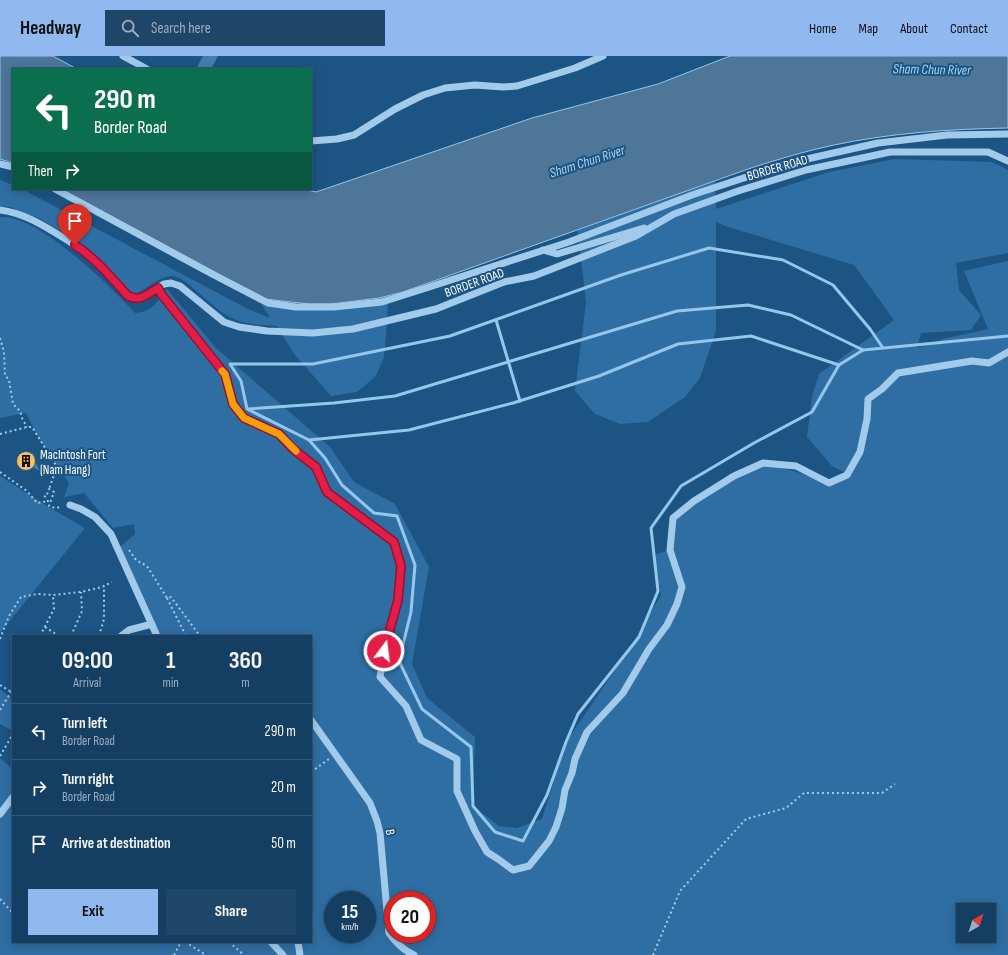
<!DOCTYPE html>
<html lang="en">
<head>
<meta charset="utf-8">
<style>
	:root { --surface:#153f62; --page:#1e4668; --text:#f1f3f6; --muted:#9dafbe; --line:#345877; --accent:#90b9f0 }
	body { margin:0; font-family:"Sofia Sans Condensed",sans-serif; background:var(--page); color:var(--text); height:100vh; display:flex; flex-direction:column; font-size:15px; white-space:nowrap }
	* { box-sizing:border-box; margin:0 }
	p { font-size:13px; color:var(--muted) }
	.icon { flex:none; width:22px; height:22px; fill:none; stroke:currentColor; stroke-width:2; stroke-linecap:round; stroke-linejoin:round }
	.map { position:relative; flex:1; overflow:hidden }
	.sheet { position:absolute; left:12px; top:579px; width:300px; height:308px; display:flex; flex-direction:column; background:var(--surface); border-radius:0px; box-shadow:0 2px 10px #0003,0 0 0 1px var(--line) }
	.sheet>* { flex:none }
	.hud { position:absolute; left:12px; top:12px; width:300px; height:122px; border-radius:0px; box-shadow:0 2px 10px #0003,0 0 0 1px var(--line); background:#0b6e4f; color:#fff; overflow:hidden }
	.needle { width:26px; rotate:39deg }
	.fabs { position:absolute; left:956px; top:847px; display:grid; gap:8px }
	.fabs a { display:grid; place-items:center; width:40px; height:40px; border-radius:0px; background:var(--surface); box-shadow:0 2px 10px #0003,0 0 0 1px var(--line); font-size:20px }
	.speed { position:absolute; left:324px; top:835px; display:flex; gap:8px; font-size:20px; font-weight:700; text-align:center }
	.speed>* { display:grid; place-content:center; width:52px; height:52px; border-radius:50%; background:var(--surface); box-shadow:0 2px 10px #0003,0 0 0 1px var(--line); line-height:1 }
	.speed small { font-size:10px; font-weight:400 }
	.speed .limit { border:6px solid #d22; background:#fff; color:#111 }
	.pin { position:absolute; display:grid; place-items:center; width:34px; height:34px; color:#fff; margin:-41px -17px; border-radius:50% 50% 50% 0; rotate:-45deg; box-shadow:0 0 4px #0007 }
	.pin .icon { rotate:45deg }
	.me { position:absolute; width:44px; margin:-22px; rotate:15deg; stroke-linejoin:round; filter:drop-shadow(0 0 3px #0008) }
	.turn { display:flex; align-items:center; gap:14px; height:84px; padding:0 16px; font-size:18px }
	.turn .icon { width:52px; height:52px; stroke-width:2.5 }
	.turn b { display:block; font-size:28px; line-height:34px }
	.then { display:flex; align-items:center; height:38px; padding:0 16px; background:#0003; gap:8px; font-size:15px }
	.eta { display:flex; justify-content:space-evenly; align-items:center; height:68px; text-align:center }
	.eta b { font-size:24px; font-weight:700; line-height:28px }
	.button { display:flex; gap:8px; margin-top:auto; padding:8px 16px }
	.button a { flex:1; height:46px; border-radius:0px; background:var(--accent); color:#111; font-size:16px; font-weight:700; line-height:46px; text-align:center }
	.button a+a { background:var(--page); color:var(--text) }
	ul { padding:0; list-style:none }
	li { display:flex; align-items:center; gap:12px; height:56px; padding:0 16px; border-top:1px solid var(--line) }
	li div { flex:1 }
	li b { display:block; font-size:15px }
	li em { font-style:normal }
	header { display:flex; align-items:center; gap:24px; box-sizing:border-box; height:56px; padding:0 20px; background:var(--accent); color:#111 }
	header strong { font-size:19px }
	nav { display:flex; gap:22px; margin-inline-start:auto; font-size:14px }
	.search { width:280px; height:36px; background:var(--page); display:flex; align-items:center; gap:10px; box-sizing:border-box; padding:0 14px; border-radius:0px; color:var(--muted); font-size:15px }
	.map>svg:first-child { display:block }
	.green { fill:#2f6ea2; fill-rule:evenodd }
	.water { fill:#4d7699; stroke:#95c6ec }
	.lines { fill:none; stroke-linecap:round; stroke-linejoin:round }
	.stream { stroke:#95c6ec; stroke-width:3 }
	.building { fill:#447eac }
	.path { stroke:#a2caea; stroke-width:2; stroke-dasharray:2 3; stroke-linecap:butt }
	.minor { stroke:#a2caea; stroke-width:7 }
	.route-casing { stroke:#92132f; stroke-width:10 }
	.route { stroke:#e11d48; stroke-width:7 }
	.slow { stroke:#f59e0b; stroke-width:7 }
	.labels { text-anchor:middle; stroke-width:4; stroke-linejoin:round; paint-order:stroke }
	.street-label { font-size:13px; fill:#fff; stroke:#1c5483 }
	.poi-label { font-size:13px; fill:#fff; stroke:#1c5483; text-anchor:start }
	.water-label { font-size:14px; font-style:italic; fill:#add4f2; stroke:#1c5483 }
</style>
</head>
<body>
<header>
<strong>Headway</strong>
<div class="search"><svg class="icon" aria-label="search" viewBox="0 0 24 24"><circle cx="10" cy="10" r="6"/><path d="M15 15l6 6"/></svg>Search here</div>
<nav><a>Home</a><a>Map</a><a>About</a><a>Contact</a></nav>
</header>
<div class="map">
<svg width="1008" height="899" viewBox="0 0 1008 899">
	<rect width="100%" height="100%" fill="#1c5483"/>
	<!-- green -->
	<g class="green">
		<path d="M895,103L992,106L1008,114V197L956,207L959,234L981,259L971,274L921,277L917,292L947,282L988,273L964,215L1008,205V899H0V702L13,714V886H311V580H153L120,491L135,478L134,468L113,472L84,437L64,441L69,427L38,381L26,357L0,362V161C38,158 110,230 135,257C154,255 156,246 167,233L216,292L330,391L354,426L395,448L429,511L412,608L427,642L475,681L473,750L499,770L517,772L542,763L566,686L628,595L661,539L654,499L670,494L673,462L689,449L763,407L797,416L829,427L847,418L832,410L807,381L812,340L819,318L894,264L854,209L728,171L716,166V275L700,322L685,341L648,366L620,368L595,358L575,335L586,247L578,177L577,174L715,125L716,153L829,116ZM333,844H367V878H333ZM393,844H427V878H393ZM963,854H989V880H963Z"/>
		<path d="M0,124L13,129V133H22L246,252L270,262L255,238C286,255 353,248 388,240L387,268L384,301L376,320L357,336L331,340L295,299L276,270C263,269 246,269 234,263C221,258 210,246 199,237C191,231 181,219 170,220C157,222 147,233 135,238L128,233L90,194L67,179L41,163L10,151L0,150Z"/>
		<polygon points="0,420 47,450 85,472 0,577"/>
		<polygon points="0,633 13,644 13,675 0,668"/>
	</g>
	<!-- water -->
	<g class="water">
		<polygon points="0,0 53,0 77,13 13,13 13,107 0,103"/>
		<path d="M730,0H1008V72C950,73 891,77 834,89C806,95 779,103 751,112L403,236L379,242L331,248H309L265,243L61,133H303L316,136L532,62L658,28Z"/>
	</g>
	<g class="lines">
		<!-- stream -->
		<g class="stream">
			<polyline points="496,264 520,345"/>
			<polyline points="883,292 870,273 833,229 783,204 709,192 621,219 450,280 313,308 230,308 241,325 247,353 309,384 325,402 342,429 374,457 397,460 415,509 411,556 399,605 422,653 471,691 473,750 495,776 523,785 547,739 566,686 578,658 639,581 658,535 651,472 681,430 754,387 812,356 839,309 863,294 1008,280"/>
			<polyline points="248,353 334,347 395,340 677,255 748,249 791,259 863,294"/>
			<polyline points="309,384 409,374 513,347 599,320 678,288 751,280 839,309"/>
		</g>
	</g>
	<!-- building -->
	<g class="building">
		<polygon points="203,0 218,0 211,13 196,13"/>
		<polygon points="26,395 33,397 35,400 34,403 40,415 20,404"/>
	</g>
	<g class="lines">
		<!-- path -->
		<g class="path">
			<polyline points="0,282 4,296 5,319 9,324 13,348 20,355 22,362 27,371"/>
			<polyline points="0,378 27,371 32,371 57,411 49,433"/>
			<polyline points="0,416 27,435 37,447 44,446 45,444 50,446"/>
			<polyline points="44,440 46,441 49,433 54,436 49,450 55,452 61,451"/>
			<polyline points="129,494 136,504 147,510 167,542 171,541 200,580"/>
			<polyline points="167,542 186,580"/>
			<polyline points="45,571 59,580"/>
			<polyline points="40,580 54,553 53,539"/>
			<polyline points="71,580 82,555 81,536"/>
			<polyline points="99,580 104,563 104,530"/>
			<polyline points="0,583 9,560 21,541 37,538 53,539 81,536 102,531 112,526"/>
			<polyline points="0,629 13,637"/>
			<polyline points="0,654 13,633"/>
			<polyline points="0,700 13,678"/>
			<polyline points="311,716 329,703"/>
			<polyline points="0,843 13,857"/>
			<polyline points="185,886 206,899"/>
			<polyline points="229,886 244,899"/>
			<polyline points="174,899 181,886"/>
			<polyline points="653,899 680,835 746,763 786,752 804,737 882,737 895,728"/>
		</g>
		<!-- minor -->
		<g class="minor">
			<polyline points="123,0 147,13"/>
			<polyline points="311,85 337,83 354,79 395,53 423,39 445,32 475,29 503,31 517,30 575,12 603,0"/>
			<polyline points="0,108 13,111"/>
			<polyline points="55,133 212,218 268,247 296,251 334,251 382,246 423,233 569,186 692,139 789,107 878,87 947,79 1008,78"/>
			<path d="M0,154C25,157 46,171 67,184C74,189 81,193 87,198C102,210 115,225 128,240L133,242L140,243L164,228L171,227L180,230L224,266L239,271L267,275L313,277L353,273L436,253L504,226L534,220L636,180L674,158L738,135L806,114L890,96H988L1008,105"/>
			<polyline points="543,194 557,198 644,172"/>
			<polyline points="158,232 162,239 225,318 233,348 244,362 279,378 293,393 315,411 327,436 394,486 401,510 398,544 384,595 380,621 406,650 421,684 457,703 457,735 475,775 487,796 498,803 513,814 529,810 549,785 556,771 562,752 565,734 572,717 575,703 587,676 623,637 649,593 667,569 677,548 682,531 670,494 673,462 694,445 734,420 763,407 796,410 829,427 847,419 860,396 867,363 868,343 882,333 898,317 972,305 989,307 1008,296"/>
			<polyline points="70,449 81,453 95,461 111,478 157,580"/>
			<polyline points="121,580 129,574 152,568"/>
			<path d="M311,664L370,747L377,765L380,777L389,877C396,887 403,894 414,899"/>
			<polyline points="0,758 13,741"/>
			<polyline points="271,886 283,899"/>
			<polyline points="298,886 300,899"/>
		</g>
	</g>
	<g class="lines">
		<!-- route casing -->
		<g class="route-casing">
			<path id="route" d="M75,189C96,203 111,221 128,240C141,246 147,238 158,232L162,239L225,318L233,348L244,362L279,378L293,393L316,411L327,436L394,486L401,510L398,544L384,595"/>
		</g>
		<!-- route -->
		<use href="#route" class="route"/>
		<!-- slow -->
		<polyline class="slow" points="222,315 225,318 233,348 244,362 279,378 296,395"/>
	</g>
	<!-- icons -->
	<defs>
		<g id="building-disc" transform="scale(1)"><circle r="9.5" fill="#fbbe5f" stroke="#1c5483"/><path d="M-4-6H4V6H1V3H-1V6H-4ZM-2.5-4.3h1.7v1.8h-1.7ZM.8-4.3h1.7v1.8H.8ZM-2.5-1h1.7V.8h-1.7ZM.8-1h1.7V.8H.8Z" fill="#111"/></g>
	</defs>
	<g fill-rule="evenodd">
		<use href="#building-disc" x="26" y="405"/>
	</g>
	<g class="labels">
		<!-- street labels -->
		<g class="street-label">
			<text transform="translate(777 111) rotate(-16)" y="5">BORDER ROAD</text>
			<text transform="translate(474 226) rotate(-20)" y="5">BORDER ROAD</text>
			<text transform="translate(391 776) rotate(80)" y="5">B</text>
		</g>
		<!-- poi labels -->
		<g class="poi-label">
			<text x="40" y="403">MacIntosh Fort<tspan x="40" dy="15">(Nam Hang)</tspan></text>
		</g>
		<!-- water labels -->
		<g class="water-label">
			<text transform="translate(932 13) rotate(1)" y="5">Sham Chun River</text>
			<text transform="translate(587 105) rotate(-18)" y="5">Sham Chun River</text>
		</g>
	</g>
</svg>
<div class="fabs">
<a><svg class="needle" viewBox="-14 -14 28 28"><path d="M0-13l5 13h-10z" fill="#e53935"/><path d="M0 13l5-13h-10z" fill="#9dafbe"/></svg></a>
</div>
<div class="speed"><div>15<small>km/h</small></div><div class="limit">20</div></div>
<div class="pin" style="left:75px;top:189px;background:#d93025"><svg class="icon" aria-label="arrive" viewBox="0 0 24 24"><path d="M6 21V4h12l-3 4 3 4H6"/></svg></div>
<svg class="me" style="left:384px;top:595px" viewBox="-20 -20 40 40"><circle r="17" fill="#e11d48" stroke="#fff" stroke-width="3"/><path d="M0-11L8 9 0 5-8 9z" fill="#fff"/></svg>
<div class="hud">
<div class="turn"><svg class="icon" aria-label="left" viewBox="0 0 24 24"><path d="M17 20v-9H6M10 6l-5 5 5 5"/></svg><div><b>290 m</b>Border Road</div></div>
<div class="then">Then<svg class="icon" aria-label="right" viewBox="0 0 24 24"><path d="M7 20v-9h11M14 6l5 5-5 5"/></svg></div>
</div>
<section class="sheet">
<div class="eta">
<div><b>09:00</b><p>Arrival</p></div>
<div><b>1</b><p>min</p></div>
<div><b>360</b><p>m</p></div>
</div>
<ul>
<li><svg class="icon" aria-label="left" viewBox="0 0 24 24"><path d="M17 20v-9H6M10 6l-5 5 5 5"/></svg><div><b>Turn left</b><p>Border Road</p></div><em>290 m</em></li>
<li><svg class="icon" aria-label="right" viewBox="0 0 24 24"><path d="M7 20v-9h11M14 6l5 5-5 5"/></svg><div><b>Turn right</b><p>Border Road</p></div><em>20 m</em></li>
<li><svg class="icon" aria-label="arrive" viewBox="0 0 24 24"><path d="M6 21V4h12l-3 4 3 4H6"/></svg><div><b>Arrive at destination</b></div><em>50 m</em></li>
</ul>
<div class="button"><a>Exit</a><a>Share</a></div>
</section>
</div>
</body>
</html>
